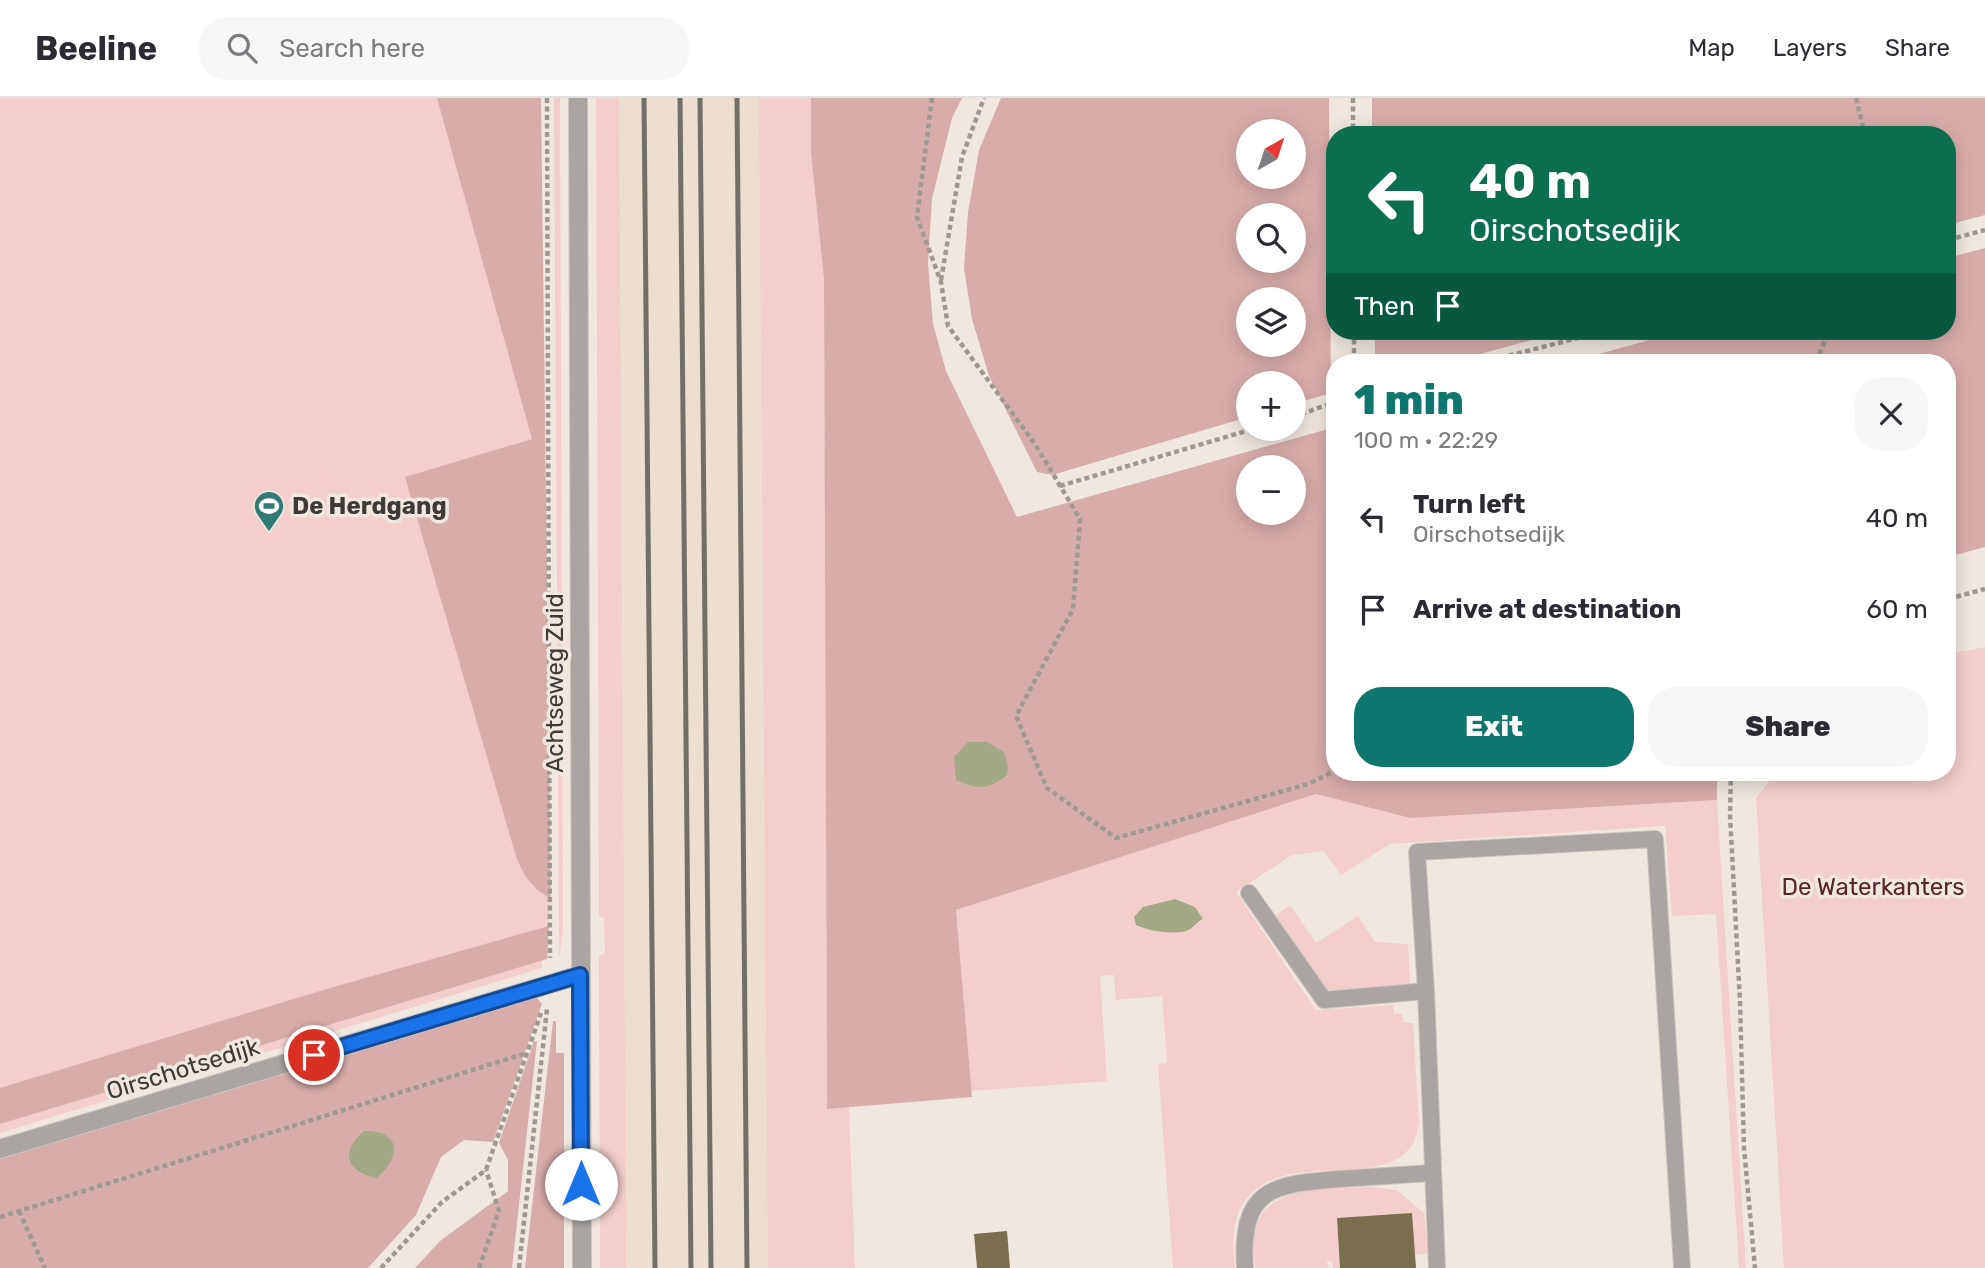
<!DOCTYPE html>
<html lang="en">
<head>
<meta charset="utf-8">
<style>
	:root { --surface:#fff; --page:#f7f7f7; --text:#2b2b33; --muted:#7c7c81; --line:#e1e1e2; --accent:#0f766e }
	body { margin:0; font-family:Rubik,sans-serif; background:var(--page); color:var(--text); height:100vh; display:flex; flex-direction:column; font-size:26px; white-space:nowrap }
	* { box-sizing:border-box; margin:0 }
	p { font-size:23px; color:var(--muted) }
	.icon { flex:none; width:38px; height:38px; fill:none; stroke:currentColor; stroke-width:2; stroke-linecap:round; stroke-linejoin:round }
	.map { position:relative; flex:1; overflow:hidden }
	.panel { position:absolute; left:1326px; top:256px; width:630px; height:427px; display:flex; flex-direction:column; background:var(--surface); border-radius:28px; box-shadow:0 4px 18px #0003 }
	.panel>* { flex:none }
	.top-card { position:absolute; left:1326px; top:28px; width:630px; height:214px; border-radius:28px; box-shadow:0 4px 18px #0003; background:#0b6e4f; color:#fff; overflow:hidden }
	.needle { width:46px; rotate:39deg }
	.tools { position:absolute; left:1236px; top:21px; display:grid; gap:14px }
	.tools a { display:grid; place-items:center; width:70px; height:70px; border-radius:50%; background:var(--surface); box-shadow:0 4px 18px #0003; font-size:35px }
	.pin { position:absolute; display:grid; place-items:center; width:60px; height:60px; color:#fff; margin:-30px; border:4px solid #fff; border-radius:50%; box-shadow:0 2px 7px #0007 }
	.me { position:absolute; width:77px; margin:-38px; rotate:0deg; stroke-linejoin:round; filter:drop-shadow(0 0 5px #0008) }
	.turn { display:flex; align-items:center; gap:24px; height:147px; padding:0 28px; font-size:32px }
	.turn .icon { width:91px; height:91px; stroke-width:2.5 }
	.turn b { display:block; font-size:49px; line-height:60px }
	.then { display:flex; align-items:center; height:66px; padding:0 28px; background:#0003; gap:14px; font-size:26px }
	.round { display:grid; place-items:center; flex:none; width:74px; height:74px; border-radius:28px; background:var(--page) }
	.summary { display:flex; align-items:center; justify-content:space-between; height:119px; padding:0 28px }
	h1 { font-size:42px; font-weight:800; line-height:52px; color:var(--accent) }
	.primary-button { display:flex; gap:14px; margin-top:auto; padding:14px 28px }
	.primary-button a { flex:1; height:80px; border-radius:28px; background:var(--accent); color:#fff; font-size:28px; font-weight:800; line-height:80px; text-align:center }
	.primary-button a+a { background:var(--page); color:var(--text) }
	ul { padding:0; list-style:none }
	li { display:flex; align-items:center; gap:21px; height:91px; padding:0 28px }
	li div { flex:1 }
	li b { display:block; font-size:26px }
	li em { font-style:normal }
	header { display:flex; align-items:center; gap:42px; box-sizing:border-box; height:98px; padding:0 35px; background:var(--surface); border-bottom:2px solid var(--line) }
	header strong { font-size:33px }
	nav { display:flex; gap:38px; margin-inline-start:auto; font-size:24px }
	.search { width:490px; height:63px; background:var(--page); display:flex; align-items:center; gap:18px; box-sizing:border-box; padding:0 24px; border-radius:28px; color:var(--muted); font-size:26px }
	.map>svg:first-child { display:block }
	.built { fill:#ecded0 }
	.green { fill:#f3cecd; fill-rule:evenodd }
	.forest { fill:#d8acab; fill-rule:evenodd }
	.water { fill:#a2a984 }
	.building { fill:#7a6f4d }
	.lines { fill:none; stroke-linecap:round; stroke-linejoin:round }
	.service-casing { stroke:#ccc5be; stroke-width:18 }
	.minor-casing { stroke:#ccc5be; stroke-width:20 }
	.tertiary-casing { stroke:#ccc5be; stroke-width:20 }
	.path { stroke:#9e9893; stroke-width:4.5; stroke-dasharray:5 3.5; stroke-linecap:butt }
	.service { stroke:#aaa5a3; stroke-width:16 }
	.minor { stroke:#aaa5a3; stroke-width:18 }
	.tertiary { stroke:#aaa5a3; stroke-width:18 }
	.rail { stroke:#726e69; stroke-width:5 }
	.route-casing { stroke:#114b97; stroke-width:18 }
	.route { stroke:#1a73e8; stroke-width:12 }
	.labels { text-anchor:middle; stroke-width:7; stroke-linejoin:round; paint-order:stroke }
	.poi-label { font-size:24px; font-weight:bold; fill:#3d3a37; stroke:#f0e8e0; text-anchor:start }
	.street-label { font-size:24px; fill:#3d3a37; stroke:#f0e8e0 }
	.park-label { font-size:24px; fill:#5c2427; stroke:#f0e8e0 }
</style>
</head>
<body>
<header>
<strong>Beeline</strong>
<div class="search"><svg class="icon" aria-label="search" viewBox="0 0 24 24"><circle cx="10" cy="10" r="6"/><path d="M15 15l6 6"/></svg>Search here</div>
<nav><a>Map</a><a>Layers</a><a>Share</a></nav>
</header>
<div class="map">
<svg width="1985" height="1170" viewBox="0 0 1985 1170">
	<rect width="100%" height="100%" fill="#f0e8e0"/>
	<!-- built -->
	<polygon class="built" points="604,0 811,0 827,1170 608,1170"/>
	<!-- green -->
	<g class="green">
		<polygon points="0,0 535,0 541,795 551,801 549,828 541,831 542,870 0,1035"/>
		<polygon points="554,0 560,0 563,833 559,861"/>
		<polygon points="596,0 619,0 626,1170 600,1170 599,857 605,856 604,819 599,819"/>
		<polygon points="759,0 811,0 811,54 824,182 827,1010 849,1009 855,1170 768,1170"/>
		<polygon points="1985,549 1985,1170 1784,1170 1756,700 1776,674 1948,674 1948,556"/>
		<path d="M1316,696L1410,720L1717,702L1746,1170H1739L1716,816L1672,818L1665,728L1390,746L1341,777L1324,753L1292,757L1236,794L1316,912L1393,907L1394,916H1402L1404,925H1413L1419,1025C1408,1116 1253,1025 1234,1132C1232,1144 1234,1158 1235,1170H1173L1158,966L1167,965L1162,898L1116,902L1114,877L1100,878L1107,983L971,993L956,812ZM1175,801C1185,805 1198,808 1201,819C1181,840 1169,834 1142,830L1143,809Z"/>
		<polygon points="1290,807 1316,845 1358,818 1375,844 1408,846 1410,887 1325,893 1275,818"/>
		<path d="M1374,1089L1397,1092L1424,1115L1428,1156H1415L1337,1120L1340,1170H1333L1332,1163H1327L1328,1170H1255C1254,1157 1252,1144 1255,1132C1267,1083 1334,1092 1374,1089Z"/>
	</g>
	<!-- forest -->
	<g class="forest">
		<path d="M437,0H541L551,801C532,790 524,779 516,758L405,379L532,341Z"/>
		<path d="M811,0H962L952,20L932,101L928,165L933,226L946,273L1017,419L1335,329V674H1717V702L1410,720L1316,696L956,812L972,999L827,1011L824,182L811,54ZM1248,369H1293V415H1248Z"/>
		<path d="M1001,0H1329L1331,295L1293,306V285H1248V319L1052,377L1037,374L989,278L972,221L964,170L968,114L979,52ZM1293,33V79H1248V33ZM1293,117V163H1248V117ZM1293,201V247H1248V201Z"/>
		<polygon points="1372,0 1985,0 1985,117 1948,127 1948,37 1372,37"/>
		<polygon points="1985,150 1985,449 1948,459 1948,264 1569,264 1683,233 1948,233 1948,160"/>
		<polygon points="1375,233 1565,233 1451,264 1375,264"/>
		<polygon points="549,828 547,861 0,1026 0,990 330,890"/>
		<polygon points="529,899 537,900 542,906 493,1044 464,1042 441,1059 416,1117 368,1170 0,1170 0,1060"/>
		<polygon points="553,923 556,923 556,955 564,955 564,1170 525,1170"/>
		<polygon points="534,943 537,943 512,1170 415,1170 440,1143 508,1093 508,1062 499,1045"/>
	</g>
	<!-- water -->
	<g class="water">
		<path d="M968,644H987L1004,654L1008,668L1007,677C988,692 978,692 956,682L954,659Z"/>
		<path d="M1175,801L1195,809L1203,821C1198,822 1193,831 1186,833C1173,837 1148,833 1136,827L1134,819L1143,809Z"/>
		<path d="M364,1033C402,1032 401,1059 377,1080C347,1074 339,1055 364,1033Z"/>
	</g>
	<!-- building -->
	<g class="building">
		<polygon points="1412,1115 1416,1170 1340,1170 1337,1120"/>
		<polygon points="1007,1133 1010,1170 977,1170 974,1136"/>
	</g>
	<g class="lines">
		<!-- service casing -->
		<g class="service-casing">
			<g id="service">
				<polyline points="1249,795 1324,902 1426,893"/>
				<path d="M1245,1170C1240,1091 1271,1086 1340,1081C1370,1079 1401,1077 1431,1075"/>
				<polyline points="1437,1170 1426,893 1417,754 1655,741 1682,1170"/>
			</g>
		</g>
		<!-- minor casing -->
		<g class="minor-casing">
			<polyline id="minor" points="0,1051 580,877"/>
		</g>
		<!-- tertiary casing -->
		<g class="tertiary-casing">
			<polyline id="tertiary" points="578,0 582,1170"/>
		</g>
		<!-- path -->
		<g class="path">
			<polyline points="547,0 550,860"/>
			<polyline points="932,0 917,119 941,184 948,228 1035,346 1080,421 1073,511 1016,618 1047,690 1116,740 1308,686 1335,673"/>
			<polyline points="1353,0 1353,37"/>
			<polyline points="1856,0 1865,37"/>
			<polyline points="1948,142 1985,132"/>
			<polyline points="941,182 962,59 984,0"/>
			<polyline points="1354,233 1354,264"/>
			<polyline points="1484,264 1605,233"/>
			<polyline points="1816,264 1829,233"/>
			<polyline points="1293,319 1335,304"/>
			<polyline points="1060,388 1253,331"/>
			<polyline points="1948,501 1985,491"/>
			<polyline points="1731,674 1730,717 1740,904 1744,1050 1755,1170"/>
			<polyline points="19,1113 45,1170"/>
			<polyline points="0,1119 527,955"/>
			<polyline points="381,1170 442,1104 486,1072 541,915"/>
			<polyline points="479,1170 499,1113 486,1072"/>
			<polyline points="519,1170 547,911"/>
		</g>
		<!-- service -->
		<use href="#service" class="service"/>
		<!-- minor -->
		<use href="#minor" class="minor"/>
		<!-- tertiary -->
		<use href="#tertiary" class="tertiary"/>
		<!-- rail -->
		<g class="rail">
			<polyline points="644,0 655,1170"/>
			<polyline points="680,0 691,1170"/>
			<polyline points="700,0 711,1170"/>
			<polyline points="737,0 747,1170"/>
		</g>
	</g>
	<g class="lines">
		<!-- route casing -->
		<g class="route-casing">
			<polyline id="route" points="314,957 580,877 581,1086"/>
		</g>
		<!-- route -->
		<use href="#route" class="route"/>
	</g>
	<!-- icons -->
	<defs>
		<g id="stadium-pin" transform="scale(1.575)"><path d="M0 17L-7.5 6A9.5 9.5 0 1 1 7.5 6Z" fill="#327a74" stroke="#f0e8e0"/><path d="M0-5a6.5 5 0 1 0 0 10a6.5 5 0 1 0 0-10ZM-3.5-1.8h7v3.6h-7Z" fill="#fff"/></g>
	</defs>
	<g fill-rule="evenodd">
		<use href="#stadium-pin" x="269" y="408"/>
	</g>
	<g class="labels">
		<!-- poi labels -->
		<g class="poi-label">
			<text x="292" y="416">De Herdgang</text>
		</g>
		<!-- street labels -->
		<g class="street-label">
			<text transform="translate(555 585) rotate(-90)" y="8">Achtseweg Zuid</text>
			<text transform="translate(183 971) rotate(-17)" y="8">Oirschotsedijk</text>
		</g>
		<!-- park labels -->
		<g class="park-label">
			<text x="1873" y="797">De Waterkanters</text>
		</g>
	</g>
</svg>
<div class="tools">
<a><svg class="needle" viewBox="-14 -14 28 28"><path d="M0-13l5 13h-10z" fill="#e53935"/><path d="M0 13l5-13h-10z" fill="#7c7c81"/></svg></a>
<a><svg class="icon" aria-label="search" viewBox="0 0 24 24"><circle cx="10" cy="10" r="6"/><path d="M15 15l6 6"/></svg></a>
<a><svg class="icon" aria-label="layers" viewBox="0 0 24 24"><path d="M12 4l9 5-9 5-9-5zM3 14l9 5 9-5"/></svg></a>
<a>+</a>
<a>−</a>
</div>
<div class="pin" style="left:314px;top:957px;background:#d93025"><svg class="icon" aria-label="arrive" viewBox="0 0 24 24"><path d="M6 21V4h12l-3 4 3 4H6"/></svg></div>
<svg class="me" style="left:581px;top:1086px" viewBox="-20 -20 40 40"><circle r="19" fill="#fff"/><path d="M0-13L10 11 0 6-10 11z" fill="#1a73e8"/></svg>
<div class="top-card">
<div class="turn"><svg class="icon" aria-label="left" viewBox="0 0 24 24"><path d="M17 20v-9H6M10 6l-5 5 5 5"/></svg><div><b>40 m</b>Oirschotsedijk</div></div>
<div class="then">Then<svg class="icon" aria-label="arrive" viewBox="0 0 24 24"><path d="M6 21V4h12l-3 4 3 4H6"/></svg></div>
</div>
<section class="panel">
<div class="summary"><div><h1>1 min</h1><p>100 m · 22:29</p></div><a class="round"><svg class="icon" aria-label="close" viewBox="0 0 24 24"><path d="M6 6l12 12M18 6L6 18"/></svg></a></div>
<ul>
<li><svg class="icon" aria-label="left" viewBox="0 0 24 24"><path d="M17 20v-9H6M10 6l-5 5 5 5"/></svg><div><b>Turn left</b><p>Oirschotsedijk</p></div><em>40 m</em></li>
<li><svg class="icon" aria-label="arrive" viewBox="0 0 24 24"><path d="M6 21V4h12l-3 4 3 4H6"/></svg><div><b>Arrive at destination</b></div><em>60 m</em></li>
</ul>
<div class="primary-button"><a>Exit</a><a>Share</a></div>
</section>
</div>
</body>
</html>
